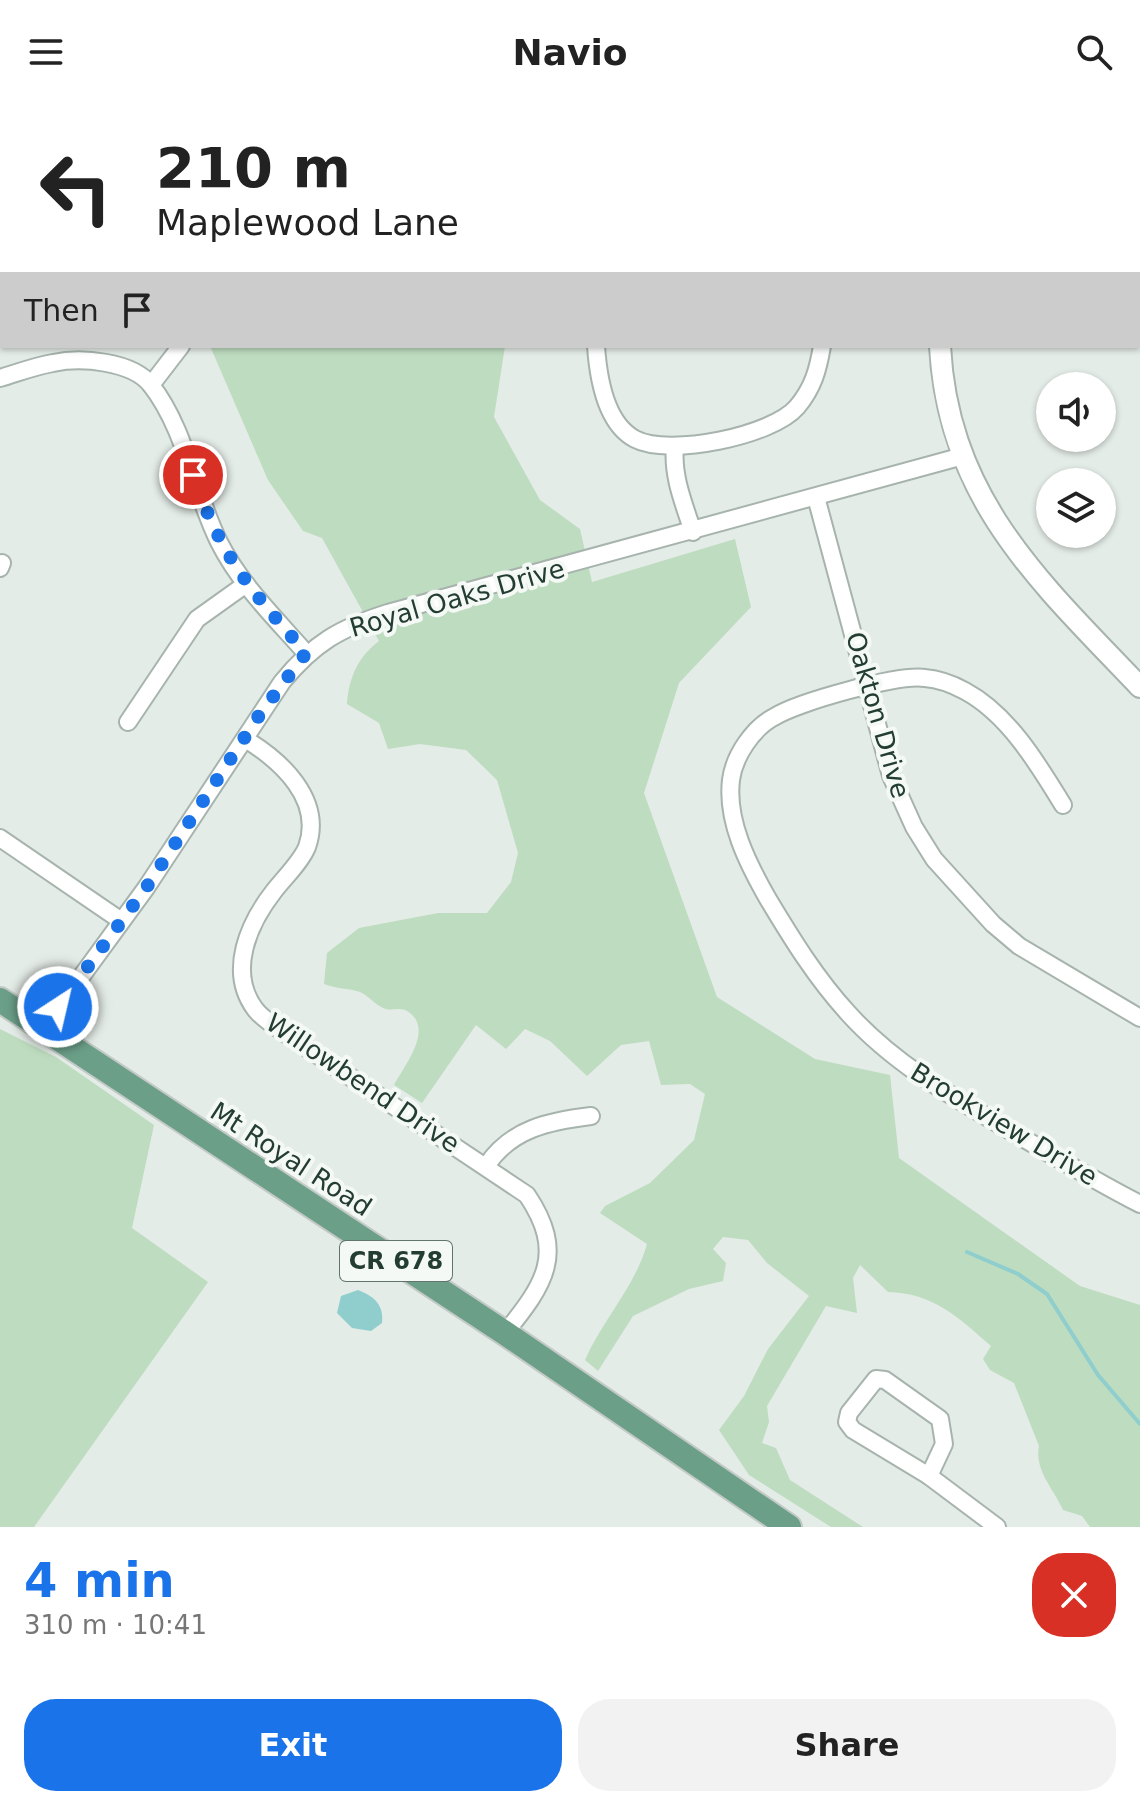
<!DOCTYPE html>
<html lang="en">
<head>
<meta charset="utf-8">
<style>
	:root { --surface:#fff; --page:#f2f2f2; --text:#222; --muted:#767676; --accent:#1a73e8 }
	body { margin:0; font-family:"DejaVu Sans",sans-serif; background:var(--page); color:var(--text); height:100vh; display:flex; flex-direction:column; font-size:30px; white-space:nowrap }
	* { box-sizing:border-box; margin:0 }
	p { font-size:26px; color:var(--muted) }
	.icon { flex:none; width:44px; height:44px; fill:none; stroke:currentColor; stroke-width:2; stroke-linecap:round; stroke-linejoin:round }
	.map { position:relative; height:1423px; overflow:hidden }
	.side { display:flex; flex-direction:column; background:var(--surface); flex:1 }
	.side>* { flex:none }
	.banner { position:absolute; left:0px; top:0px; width:1140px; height:244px; box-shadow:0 2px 6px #0004; background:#fff; color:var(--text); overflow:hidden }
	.buttons { position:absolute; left:1036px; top:268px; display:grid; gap:16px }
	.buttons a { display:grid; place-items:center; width:80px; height:80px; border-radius:50%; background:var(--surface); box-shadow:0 2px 6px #0004; font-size:40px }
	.pin { position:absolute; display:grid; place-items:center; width:68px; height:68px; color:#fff; margin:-34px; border:4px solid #fff; border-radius:50%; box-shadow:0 2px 8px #0007 }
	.me { position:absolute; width:88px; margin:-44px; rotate:35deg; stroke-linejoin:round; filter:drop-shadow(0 0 6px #0008) }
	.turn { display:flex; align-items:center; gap:28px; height:168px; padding:0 24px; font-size:36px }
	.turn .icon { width:104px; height:104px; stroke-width:2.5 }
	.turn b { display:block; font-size:56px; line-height:68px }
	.then { display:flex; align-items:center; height:76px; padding:0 24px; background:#0003; gap:16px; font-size:30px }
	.round { display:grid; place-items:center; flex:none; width:84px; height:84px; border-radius:32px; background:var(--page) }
	.summary { display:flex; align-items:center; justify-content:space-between; height:136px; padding:0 24px }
	h1 { font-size:48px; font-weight:600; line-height:60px; color:var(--accent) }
	.primary-button { display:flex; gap:16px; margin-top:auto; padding:16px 24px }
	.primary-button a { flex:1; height:92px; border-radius:32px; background:var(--accent); color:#fff; font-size:32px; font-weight:600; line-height:92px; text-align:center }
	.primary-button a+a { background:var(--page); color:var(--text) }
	header { display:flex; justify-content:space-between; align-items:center; height:104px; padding:0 24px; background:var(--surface); font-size:36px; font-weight:600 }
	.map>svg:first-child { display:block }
	.green { fill:#bedcc0 }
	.water { fill:#8fcecc }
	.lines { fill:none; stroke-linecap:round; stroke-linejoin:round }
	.stream { stroke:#8fcecc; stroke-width:4 }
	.minor-casing { stroke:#a7b4ad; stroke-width:20 }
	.tertiary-casing { stroke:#a7b4ad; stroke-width:24 }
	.primary-casing { stroke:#c2c9c6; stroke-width:28 }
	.minor { stroke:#fff; stroke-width:16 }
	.tertiary { stroke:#fff; stroke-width:20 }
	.primary { stroke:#6b9f88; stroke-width:24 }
	.route { stroke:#1a73e8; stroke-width:14; stroke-dasharray:0 25.2 }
	.labels { text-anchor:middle; stroke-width:8; stroke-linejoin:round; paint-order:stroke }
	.shield { fill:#f4f9f6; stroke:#62756d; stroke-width:2 }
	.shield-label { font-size:24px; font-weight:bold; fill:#243d32 }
	.street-label { font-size:26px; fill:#243d32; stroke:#f4f9f6 }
</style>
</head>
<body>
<header><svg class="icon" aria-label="menu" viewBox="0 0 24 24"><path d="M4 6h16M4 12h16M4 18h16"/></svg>Navio<svg class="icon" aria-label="search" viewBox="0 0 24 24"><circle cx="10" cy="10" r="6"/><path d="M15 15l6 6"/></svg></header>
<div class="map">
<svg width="1140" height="1423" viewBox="0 0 1140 1423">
	<rect width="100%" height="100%" fill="#e4ece7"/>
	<!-- green -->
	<g class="green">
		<polygon points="0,0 157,0 158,2 2,2 0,82"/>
		<path d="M210,242H505L494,313L540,396L580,425L592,478L735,435L751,503L679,579L644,689L717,893L815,955L890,971L899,1054L1080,1182L1140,1201V1423H1090L1082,1412L1063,1406C1054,1385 1034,1366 1039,1342L1014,1279L990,1266L983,1255L991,1242C958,1213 933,1189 888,1188L860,1161L853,1174L857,1209L826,1202L767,1302L769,1318L762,1339L776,1344L790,1376L863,1423H831L749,1371L719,1326L744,1292L768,1245L809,1192L767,1159L748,1136L723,1133L713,1145L726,1159L723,1177L689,1185L633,1212L598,1267L585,1256C603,1215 635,1183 647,1140L600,1109L605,1102L650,1079L694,1036L705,990L690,980L661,981L649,937L621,941L587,972L550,937L525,925L506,945L476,921L422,999L394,981C404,962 433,927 410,909C402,902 394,907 386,905C377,903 369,892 360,888C349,884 336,885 324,880L327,849L359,824L438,809H487L511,778L518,749L497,676L466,646L420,640L388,645L379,619L347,600C349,573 358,553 379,537L322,434L303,427L268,376Z"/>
		<polygon points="0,925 56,953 154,1021 132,1124 208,1178 34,1423 0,1423"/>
	</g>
	<!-- water -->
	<path class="water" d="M358,1186C374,1192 384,1201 382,1219L371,1227L352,1224L337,1209L341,1192Z"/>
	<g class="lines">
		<!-- stream -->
		<polyline class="stream" points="967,1148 1018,1170 1047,1190 1098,1271 1140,1320"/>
		<!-- minor casing -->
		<g class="minor-casing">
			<g id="minor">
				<polyline points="295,0 300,2"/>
				<polyline points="851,0 851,2"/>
				<polyline points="228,2 232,0"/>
				<polyline points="658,2 658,0"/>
				<path d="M596,242C598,271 605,319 635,335C669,353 772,332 797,303C813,284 818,266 822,242"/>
				<path d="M0,274C17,269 35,262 53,259C81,253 132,257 151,281C186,326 194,388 219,438C240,480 275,514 306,549"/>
				<polyline points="151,281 181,242"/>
				<path d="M675,343C672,372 684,400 693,428"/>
				<polyline points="816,393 891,672 914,723 934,755 993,820 1019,842 1140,914"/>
				<polyline points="0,464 2,459"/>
				<polyline points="128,618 197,515 246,480"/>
				<path d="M245,635C280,656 324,695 307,743C301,758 284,774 274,787C249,819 227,867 255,905C263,916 278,924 289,932L527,1091C566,1149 545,1180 505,1229"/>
				<path d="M1063,701C1038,660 1008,610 965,587C954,581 938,575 925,574C898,570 798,598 774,613C753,624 734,652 731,676C726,717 748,760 768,795C792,835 816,874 848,909C893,959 951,992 1009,1026C1052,1051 1095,1077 1140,1100"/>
				<polyline points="0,734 120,816"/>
				<path d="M43,925L146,784L282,578C314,539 340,524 388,509L963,352"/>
				<path d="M487,1061C511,1025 549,1017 591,1012"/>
				<polygon points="876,1275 885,1276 940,1315 944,1340 929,1372 853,1326 847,1318 849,1309"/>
				<polyline points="929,1372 997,1423"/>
			</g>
		</g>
		<!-- tertiary casing -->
		<g class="tertiary-casing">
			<g id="tertiary">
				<polyline points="975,2 976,0"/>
				<path d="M940,242C948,396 1041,479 1140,583"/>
			</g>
		</g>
		<!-- primary casing -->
		<g class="primary-casing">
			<polyline id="primary" points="0,896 505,1229 789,1423"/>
		</g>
		<!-- minor -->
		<use href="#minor" class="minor"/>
		<!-- tertiary -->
		<use href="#tertiary" class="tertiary"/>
		<!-- primary -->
		<use href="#primary" class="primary"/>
	</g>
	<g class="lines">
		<!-- route -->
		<path class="route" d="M58,903L146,784L260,610L306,549C249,484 222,454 193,371"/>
	</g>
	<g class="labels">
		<!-- shield labels -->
		<rect class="shield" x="340" y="1137" width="112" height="40" rx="6"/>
		<g class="shield-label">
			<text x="396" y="1165">CR 678</text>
		</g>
		<!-- street labels -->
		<g class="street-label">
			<text transform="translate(457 494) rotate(-16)" y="9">Royal Oaks Drive</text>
			<text transform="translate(878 611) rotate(74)" y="9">Oakton Drive</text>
			<text transform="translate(363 979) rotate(34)" y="9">Willowbend Drive</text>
			<text transform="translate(1004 1020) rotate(31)" y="9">Brookview Drive</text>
			<text transform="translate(291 1055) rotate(33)" y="9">Mt Royal Road</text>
		</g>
	</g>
</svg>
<div class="buttons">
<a><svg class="icon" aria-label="sound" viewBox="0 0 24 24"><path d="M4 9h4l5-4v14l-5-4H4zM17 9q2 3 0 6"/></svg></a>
<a><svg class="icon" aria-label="layers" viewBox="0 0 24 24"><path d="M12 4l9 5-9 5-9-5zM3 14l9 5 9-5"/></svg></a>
</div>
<div class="pin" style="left:193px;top:371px;background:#d93025"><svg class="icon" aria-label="arrive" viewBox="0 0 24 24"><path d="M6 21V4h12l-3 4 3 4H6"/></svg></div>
<svg class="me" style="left:58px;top:903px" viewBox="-20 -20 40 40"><circle r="17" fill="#1a73e8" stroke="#fff" stroke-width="3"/><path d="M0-11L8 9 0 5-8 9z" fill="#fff"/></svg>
<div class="banner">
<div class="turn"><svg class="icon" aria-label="left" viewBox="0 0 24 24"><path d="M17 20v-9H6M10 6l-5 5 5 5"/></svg><div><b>210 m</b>Maplewood Lane</div></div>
<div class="then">Then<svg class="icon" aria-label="arrive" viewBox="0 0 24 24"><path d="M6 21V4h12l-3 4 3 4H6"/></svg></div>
</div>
</div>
<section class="side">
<div class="summary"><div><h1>4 min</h1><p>310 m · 10:41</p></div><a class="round" style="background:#d93025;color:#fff"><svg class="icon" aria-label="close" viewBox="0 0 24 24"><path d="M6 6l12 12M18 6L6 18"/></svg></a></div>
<div class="primary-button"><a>Exit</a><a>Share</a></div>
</section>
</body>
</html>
